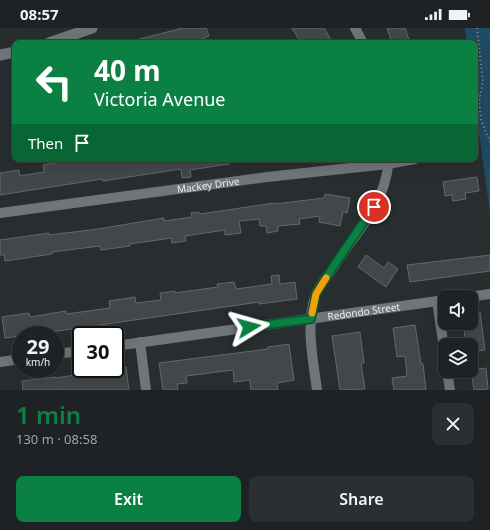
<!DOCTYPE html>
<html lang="en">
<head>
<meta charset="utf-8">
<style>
	:root { --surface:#1e2224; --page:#2b2f31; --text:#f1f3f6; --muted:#a1a4a6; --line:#3c3f41; --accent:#0b8043 }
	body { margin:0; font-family:"Noto Sans",sans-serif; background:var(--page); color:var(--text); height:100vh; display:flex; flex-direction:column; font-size:15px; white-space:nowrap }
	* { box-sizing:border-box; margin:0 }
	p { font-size:13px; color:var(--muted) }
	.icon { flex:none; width:22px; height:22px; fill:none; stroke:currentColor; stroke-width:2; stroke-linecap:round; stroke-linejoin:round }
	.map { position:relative; height:362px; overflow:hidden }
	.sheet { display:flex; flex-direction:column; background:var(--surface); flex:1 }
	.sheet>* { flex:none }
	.banner { position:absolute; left:12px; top:12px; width:466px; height:122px; border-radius:8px; box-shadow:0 4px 16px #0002,0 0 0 1px var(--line); background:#0b8043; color:#fff; overflow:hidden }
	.buttons { position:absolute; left:438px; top:262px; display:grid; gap:8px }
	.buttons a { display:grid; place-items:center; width:40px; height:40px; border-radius:8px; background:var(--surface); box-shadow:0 4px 16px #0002,0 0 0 1px var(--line); font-size:20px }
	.speed { position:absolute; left:12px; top:298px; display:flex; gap:8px; font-size:20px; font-weight:700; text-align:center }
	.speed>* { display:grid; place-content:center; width:52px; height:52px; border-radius:50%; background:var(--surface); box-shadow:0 4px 16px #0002,0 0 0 1px var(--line); line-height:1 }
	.speed small { font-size:10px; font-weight:400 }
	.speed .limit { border:2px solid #111; border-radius:6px; background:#fff; color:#111 }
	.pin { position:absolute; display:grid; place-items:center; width:34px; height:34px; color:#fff; margin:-17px; border:2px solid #fff; border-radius:50%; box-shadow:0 1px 4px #0007 }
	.me { position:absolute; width:44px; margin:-22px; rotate:82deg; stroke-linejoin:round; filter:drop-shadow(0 0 3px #0008) }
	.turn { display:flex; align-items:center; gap:14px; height:84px; padding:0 16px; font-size:18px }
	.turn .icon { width:52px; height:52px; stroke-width:2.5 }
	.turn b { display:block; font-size:28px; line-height:34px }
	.then { display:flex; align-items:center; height:38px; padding:0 16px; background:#0003; gap:8px; font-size:15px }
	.round { display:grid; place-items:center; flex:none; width:42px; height:42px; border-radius:8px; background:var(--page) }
	.overview { display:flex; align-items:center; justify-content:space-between; height:68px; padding:0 16px }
	h1 { font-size:24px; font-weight:600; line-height:30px; color:var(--accent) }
	.cta { display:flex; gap:8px; margin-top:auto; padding:8px 16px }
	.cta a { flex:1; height:46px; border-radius:8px; background:var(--accent); color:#fff; font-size:16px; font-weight:600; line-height:46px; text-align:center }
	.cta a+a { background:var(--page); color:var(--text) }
	.status { display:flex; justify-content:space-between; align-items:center; height:28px; padding:0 20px; background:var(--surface); direction:ltr }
	.status svg { height:11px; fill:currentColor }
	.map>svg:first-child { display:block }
	.green { fill:#1f4b63 }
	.building { fill:#41474a; stroke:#63686c }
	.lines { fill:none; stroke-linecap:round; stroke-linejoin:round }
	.path { stroke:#8e9295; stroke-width:2; stroke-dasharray:1 3; stroke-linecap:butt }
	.minor { stroke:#6f7579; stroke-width:10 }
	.tertiary { stroke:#6f7579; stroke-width:11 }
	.route-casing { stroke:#07532c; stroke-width:10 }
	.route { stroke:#0b8043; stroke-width:7 }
	.slow { stroke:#f59e0b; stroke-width:7 }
	.labels { text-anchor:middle; stroke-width:4; stroke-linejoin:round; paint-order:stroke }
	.street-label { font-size:10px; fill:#ebeef0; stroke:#282d30 }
</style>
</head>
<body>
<div class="status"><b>08:57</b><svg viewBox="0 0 49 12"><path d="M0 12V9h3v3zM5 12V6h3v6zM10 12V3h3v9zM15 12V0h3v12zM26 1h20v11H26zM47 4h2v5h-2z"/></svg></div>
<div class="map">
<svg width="490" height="362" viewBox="0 0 490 362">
	<rect width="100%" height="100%" fill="#282d30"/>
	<!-- green -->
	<polygon class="green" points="465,0 490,0 490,185 475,76 475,15 467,15"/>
	<!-- building -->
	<g class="building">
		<polygon points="183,0 206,0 209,8 194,15 137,15 136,12"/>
		<polygon points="292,0 324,0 333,15 301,15"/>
		<polygon points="387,0 405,0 410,15 392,15"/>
		<polygon points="73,131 229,131 229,136 190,142 191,149 182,150 181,141 103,153 102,151 0,167 0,145 19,142 20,148 44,144 43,137 62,134 62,133"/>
		<polygon points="477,149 479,163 465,165 466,171 453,173 452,167 445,168 443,154"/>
		<polygon points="325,166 350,170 347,185 343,184 340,198 319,194 320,188 299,191 300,196 278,198 278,203 267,205 266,198 260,198 259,191 239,193 241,205 225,207 225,202 185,208 186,213 172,215 171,210 130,216 130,218 101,222 100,218 52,224 52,226 5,233 4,227 0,227 0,212 49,205 49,207 98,201 164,190 164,193 192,189 191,185 199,184 200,186 274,175 275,176 324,170"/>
		<polygon points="366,227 384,240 388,234 398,241 386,259 358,239"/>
		<polygon points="490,227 490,243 410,254 407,237"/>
		<polygon points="279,247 280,256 295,254 297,271 259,276 259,274 72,301 5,310 2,289 29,285 30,289 66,283 66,286 110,280 109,273 135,269 136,275 161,272 160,265 175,263 175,265 218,259 217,256 234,254 236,261 272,256 271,248"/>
		<polygon points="480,284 485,322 471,324 471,317 466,317 463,295 471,295 471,285"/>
		<polygon points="415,297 421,336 423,336 426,362 394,362 392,350 407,348 405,328 397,329 393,300"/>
		<polygon points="360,304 364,335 361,335 365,361 340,362 332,308"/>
		<polygon points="289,316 294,352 277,355 278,362 251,362 250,352 234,354 233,342 186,348 187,355 177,356 178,362 163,362 159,335 268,321 268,319"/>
		<polygon points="126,339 129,362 23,362 22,353 56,349 56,350"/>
		<polygon points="486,340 488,361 474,362 471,342"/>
	</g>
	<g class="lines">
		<!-- path -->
		<polyline class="path" points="477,0 483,54 479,73 481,92 490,114"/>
		<!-- minor -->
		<g class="minor">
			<polyline points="355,0 363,15"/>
			<path id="s1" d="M0,185L267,149L388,136L415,131"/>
			<polyline points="469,269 490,266"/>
			<polyline points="437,273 445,327"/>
			<polyline points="140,314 146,362"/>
			<path id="s2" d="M115,318L445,272"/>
			<polyline points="55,326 81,323"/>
			<polyline points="0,334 21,331"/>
			<polyline points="447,343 450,362"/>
			<path d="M317,362C313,331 305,296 316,266C320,258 326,250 331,243C349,213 379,183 386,149C388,143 388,137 388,131"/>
		</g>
		<!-- tertiary -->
		<g class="tertiary">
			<polyline points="49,15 92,0"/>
			<polyline points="0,27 15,24"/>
		</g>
	</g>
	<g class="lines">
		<!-- route casing -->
		<g class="route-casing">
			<polyline id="route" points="249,299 311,291 316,266 333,239 374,179"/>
		</g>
		<!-- route -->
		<use href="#route" class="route"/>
		<!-- slow -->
		<polyline class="slow" points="312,285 316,266 326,250"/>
	</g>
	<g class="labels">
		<!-- street labels -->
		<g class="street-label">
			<text dy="4" stroke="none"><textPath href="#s1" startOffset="210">Mackey Drive</textPath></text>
			<text dy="4" stroke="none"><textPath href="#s2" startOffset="251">Redondo Street</textPath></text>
		</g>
	</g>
</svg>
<div class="buttons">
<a><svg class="icon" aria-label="sound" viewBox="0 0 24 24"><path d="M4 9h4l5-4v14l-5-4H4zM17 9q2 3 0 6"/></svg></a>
<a><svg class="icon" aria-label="layers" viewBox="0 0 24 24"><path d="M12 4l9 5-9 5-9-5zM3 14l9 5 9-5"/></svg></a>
</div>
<div class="speed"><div>29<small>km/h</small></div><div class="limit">30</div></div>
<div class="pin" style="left:374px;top:179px;background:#d93025"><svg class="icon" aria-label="arrive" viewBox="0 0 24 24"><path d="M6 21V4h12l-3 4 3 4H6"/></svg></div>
<svg class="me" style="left:249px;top:299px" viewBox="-20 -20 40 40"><path d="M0-17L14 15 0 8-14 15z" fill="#0b8043" stroke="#fff" stroke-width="4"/></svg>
<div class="banner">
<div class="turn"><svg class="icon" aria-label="left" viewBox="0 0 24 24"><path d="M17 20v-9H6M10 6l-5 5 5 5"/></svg><div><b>40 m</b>Victoria Avenue</div></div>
<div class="then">Then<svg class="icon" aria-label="arrive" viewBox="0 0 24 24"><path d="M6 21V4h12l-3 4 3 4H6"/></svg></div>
</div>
</div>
<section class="sheet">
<div class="overview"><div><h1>1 min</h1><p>130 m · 08:58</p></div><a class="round"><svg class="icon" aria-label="close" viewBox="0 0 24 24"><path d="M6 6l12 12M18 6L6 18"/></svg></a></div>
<div class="cta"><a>Exit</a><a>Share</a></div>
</section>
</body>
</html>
